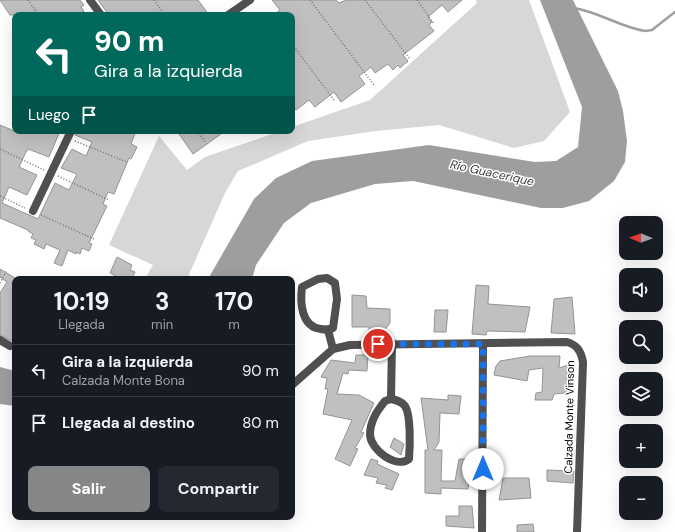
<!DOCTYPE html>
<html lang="es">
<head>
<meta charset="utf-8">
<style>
	:root { --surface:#171b24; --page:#242831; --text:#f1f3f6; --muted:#9ea1a6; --line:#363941; --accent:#858687 }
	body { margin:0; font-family:"DM Sans",sans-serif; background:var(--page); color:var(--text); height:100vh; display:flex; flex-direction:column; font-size:15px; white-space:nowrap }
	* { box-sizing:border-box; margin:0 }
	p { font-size:13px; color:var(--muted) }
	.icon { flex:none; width:22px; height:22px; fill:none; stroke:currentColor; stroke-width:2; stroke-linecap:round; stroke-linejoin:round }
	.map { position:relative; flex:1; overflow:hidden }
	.sheet { position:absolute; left:12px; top:276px; width:283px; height:244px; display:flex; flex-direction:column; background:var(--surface); border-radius:8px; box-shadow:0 4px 16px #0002 }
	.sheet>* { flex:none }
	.hud { position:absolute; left:12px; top:12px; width:283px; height:122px; border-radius:8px; box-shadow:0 4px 16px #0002; background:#00695c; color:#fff; overflow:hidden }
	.needle { width:26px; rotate:271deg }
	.buttons { position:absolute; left:619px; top:216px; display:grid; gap:8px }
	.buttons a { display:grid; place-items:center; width:44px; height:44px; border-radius:8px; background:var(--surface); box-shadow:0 4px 16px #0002; font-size:20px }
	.pin { position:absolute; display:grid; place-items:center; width:34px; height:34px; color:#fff; margin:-17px; border:2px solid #fff; border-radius:50%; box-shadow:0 1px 4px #0007 }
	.me { position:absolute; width:44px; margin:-22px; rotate:0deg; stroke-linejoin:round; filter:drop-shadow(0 0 3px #0008) }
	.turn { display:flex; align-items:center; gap:14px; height:84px; padding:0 16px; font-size:18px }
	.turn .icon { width:52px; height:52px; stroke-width:2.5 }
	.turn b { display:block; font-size:28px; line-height:34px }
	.then { display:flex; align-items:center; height:38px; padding:0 16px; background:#0003; gap:8px; font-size:15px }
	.eta { display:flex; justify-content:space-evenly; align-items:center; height:68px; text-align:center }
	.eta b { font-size:24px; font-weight:700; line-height:28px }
	.action { display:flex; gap:8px; margin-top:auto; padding:8px 16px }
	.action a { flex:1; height:46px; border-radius:8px; background:var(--accent); color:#fff; font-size:16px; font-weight:700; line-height:46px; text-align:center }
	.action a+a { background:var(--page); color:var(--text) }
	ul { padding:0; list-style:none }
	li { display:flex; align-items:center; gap:12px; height:52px; padding:0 16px; border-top:1px solid var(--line) }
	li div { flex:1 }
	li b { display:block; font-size:15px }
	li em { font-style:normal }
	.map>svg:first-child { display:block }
	.green { fill:#d7d7d7 }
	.water { fill:#9e9e9e }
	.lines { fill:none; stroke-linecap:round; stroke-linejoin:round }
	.stream { stroke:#9e9e9e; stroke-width:2.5 }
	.building { fill:#c0c0c0; stroke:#949494 }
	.path { stroke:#727272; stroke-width:1.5; stroke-dasharray:1 2; stroke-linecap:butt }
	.minor { stroke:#505050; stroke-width:8 }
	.route { stroke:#1a73e8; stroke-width:7; stroke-dasharray:0 12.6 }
	.labels { text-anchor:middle; stroke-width:3; stroke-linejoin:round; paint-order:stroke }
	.street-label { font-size:11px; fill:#000; stroke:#fff }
	.water-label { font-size:12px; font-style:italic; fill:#3f3f3f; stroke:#fff }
</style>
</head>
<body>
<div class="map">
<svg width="675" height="532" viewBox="0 0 675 532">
	<rect width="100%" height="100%" fill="#fff"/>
	<!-- green -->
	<polygon class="green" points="476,0 529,0 570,112 544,141 514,148 439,125 376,131 308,141 238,171 225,193 187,279 145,279 153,265 109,245 159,136 187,170 205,157 281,131 292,131 292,127 370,100 477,3"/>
	<!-- water -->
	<g class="water">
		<polygon points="540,0 573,0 618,91 623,111 627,141 625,162 614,181 589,201 563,208 541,208 413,181 375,184 311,203 284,223 256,265 252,279 208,279 254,199 276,178 312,161 429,145 535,162 556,161 578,147 582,107"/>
		<polygon points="0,367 15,371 15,406 0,404"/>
	</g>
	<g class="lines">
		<!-- stream -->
		<path class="stream" d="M574,8C599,12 620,27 645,31L652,30L675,12"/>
	</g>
	<!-- building -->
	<g class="building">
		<polygon points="0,0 80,0 84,5 81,7 84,11 79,15 10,15"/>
		<polygon points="98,0 198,0 209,15 109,15"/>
		<polygon points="272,0 336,0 339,3 346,0 462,0 448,12 442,5 428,17 432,22 429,25 434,31 403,55 408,61 400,68 398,65 393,70 388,64 375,73 371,67 359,76 365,84 341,102 334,92 315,107 309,100 296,110 292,104 292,15 274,15 280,10"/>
		<polygon points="0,125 14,131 60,131 49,157 28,149 25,154 19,167 37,175 27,195 9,187 2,203 38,219 55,183 69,190 77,174 61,168 72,149 86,156 92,142 75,135 76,131 136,131 131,144 137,147 131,159 129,158 114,194 108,192 103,204 107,206 89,243 92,244 89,251 82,248 80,254 76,252 76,254 68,250 62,266 54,263 60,250 46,244 44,249 34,244 36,240 31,238 33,234 28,231 28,230 0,218"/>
		<polygon points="177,131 225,131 193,154"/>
		<polygon points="117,257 132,265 130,270 135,272 132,279 122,279 110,273"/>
		<polygon points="0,269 15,278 15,336 12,341 0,335 0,293 7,282 0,277"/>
		<polygon points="476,285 489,286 488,304 530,307 525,332 487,331 486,335 472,334"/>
		<polygon points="352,295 366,296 367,308 390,309 390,323 381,335 369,335 369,327 352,327"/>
		<polygon points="572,297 575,334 551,333 554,299"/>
		<polygon points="435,310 448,310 446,332 434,332"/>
		<polygon points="356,355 368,355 367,371 349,370 348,374 343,373 337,394 359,395 374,403 361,432 364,433 355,448 358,449 350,466 335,459 352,420 323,414 328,389 325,389 327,378 321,377 331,360 355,363"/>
		<polygon points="530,356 560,356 559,368 568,365 566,393 554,394 552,400 535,400 536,393 542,392 543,368 529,370 527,381 494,375 496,366 500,361"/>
		<polygon points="448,395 461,396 459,414 440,413 439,442 434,450 442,450 441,481 455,481 459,459 472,459 468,489 441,488 441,494 425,493 425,450 428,450 421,398 448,400"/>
		<polygon points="394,438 404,444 401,455 390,447"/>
		<polygon points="371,459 378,461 377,464 399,474 392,490 385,488 387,485 376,483 378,478 364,475"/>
		<polygon points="547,470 574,471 573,483 547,481"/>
		<polygon points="503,478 529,478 531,498 499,500"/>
		<polygon points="459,506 472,506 474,528 446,526 446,516 459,516"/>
		<polygon points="533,524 534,532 517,532 517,525"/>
	</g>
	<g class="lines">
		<!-- path -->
		<g class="path">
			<polyline points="28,0 39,15"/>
			<polyline points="154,0 165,15"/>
			<polyline points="310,0 374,85"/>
			<polyline points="365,0 410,59"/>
			<polyline points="417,0 434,24"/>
			<polyline points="292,44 334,100"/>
			<polyline points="197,131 206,143"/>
			<polyline points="75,141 127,162"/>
			<polyline points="0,149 44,170"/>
			<polyline points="58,176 109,200"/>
			<polyline points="0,196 25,208"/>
			<polyline points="41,215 94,239"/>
			<polyline points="0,283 7,270"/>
		</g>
		<!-- minor -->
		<g class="minor">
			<polyline points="90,0 101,15"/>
			<polyline points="228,15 250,0"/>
			<polyline points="33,211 71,131"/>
			<path d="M327,278L335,283L337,299L333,328C328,330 326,330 321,329C301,327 300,302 302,287L318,279Z"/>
			<polyline points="328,330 333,349"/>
			<polyline points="0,340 10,346"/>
			<path d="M292,385L333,349L350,345L567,342C577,345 581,351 583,362L577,532"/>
			<path d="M391,399C396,400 401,401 405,406C411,415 410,447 409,459C396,469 371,450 370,435C370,421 377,411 385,401Z"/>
			<polyline points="391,399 392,343"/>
			<polyline points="482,532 483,344"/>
		</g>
	</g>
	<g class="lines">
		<!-- route -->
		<polyline class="route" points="378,344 483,344 483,469"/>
	</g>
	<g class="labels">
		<!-- street labels -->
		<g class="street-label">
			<text transform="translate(569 417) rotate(-89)" y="4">Calzada Monte Vinson</text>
		</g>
		<!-- water labels -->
		<g class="water-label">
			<text transform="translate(492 173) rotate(12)" y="4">Río Guacerique</text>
		</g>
	</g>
</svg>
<div class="buttons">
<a><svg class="needle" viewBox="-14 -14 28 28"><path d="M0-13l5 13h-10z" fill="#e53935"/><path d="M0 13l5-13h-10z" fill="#9ea1a6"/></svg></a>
<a><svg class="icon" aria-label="sound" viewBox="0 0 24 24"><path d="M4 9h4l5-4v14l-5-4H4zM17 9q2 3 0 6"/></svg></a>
<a><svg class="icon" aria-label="search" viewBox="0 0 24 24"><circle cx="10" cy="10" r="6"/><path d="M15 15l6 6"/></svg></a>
<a><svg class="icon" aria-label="layers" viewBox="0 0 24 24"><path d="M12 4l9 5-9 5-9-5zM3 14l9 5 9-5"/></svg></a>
<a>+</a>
<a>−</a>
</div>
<div class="pin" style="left:378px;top:344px;background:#d93025"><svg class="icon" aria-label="arrive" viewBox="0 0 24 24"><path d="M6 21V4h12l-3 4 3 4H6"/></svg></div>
<svg class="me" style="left:483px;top:469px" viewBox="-20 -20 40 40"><circle r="19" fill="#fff"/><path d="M0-13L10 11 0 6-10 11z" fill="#1a73e8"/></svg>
<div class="hud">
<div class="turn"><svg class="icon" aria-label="left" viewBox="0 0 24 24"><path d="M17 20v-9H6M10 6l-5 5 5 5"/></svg><div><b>90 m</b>Gira a la izquierda</div></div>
<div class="then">Luego<svg class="icon" aria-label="arrive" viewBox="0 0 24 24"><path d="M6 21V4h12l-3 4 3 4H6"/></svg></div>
</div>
<section class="sheet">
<div class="eta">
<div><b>10:19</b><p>Llegada</p></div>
<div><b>3</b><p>min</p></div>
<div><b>170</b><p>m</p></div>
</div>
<ul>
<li><svg class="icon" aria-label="left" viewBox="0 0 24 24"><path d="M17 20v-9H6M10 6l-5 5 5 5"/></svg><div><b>Gira a la izquierda</b><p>Calzada Monte Bona</p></div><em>90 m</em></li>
<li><svg class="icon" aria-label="arrive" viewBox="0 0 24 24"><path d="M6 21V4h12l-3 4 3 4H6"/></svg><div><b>Llegada al destino</b></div><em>80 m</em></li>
</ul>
<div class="action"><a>Salir</a><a>Compartir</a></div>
</section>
</div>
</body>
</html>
